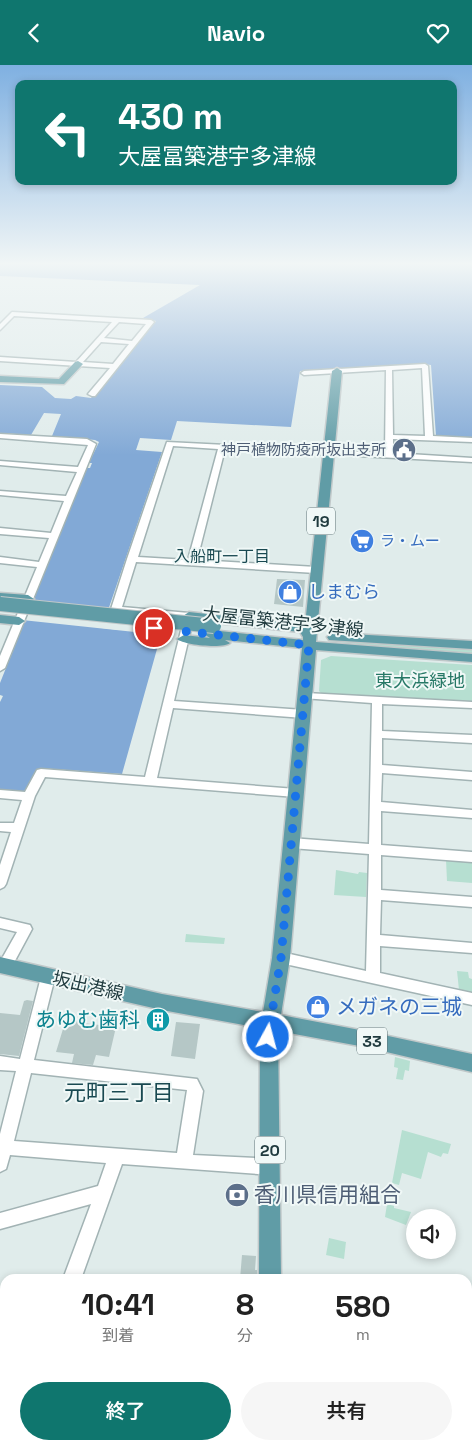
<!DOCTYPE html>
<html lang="ja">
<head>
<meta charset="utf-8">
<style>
	:root { --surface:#fff; --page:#f6f6f6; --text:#222; --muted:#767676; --accent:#0f766e }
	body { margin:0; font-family:"Space Grotesk","Noto Sans JP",sans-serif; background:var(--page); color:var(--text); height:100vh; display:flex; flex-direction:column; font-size:19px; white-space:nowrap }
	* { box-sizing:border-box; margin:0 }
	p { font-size:16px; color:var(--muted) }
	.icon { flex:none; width:28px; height:28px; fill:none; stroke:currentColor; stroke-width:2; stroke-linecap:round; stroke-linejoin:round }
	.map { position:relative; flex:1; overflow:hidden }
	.sheet { position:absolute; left:0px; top:1209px; width:472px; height:176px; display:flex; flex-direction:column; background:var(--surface); border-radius:15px 15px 0 0; box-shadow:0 2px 8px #0003 }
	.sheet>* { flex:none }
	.hud { position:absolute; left:15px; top:15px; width:442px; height:105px; border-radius:10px; box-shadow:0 2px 8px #0003; background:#0f766e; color:#fff; overflow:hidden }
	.controls { position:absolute; left:406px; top:1144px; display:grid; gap:10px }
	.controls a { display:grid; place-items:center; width:50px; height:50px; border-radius:50%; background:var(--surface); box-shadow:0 2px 8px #0003; font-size:25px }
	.pin { position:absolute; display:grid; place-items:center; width:42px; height:42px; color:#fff; margin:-21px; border:2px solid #fff; border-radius:50%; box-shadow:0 1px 5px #0007 }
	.me { position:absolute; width:55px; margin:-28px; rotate:7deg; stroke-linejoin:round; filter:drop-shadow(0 0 4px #0008) }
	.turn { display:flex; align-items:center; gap:18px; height:105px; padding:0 20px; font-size:22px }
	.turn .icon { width:65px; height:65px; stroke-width:2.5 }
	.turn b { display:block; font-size:35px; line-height:42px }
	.eta { display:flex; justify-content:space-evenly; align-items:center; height:85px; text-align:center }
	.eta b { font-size:30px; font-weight:600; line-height:35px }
	.primary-button { display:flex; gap:10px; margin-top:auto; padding:10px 20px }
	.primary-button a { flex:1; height:58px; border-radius:30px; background:var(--accent); color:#fff; font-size:20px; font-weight:600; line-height:58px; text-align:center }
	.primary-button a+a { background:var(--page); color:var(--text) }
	header { display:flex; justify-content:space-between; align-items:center; height:65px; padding:0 20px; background:var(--accent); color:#fff; font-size:22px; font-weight:600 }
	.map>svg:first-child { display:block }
	.green { fill:#b6dfd1 }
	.water { fill:#82a9d6 }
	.pier { fill:#e0eceb }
	.building { fill:#b5c7c6 }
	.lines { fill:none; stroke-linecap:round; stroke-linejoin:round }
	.minor-casing { stroke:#a2b3b4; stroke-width:3 }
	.major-casing { stroke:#c0c8c9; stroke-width:3 }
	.minor { fill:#fff; fill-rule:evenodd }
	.major { fill:#609ca6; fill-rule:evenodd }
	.major-bridge-casing { stroke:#c0c8c9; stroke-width:16; stroke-linecap:butt }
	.major-bridge { stroke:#609ca6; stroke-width:14 }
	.route { stroke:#1a73e8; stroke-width:9; stroke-dasharray:0 16.2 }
	.labels { text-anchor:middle; stroke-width:4; stroke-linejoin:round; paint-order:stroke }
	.far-service-label { font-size:15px; fill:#4e5e75; stroke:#f0f8f7; text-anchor:end }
	.far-shop-label { font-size:15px; fill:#366cbe; stroke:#f0f8f7; text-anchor:start }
	.shield { fill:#f0f8f7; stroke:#5e7376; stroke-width:1 }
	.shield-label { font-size:16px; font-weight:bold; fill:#1f3a3e }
	.far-neighbourhood-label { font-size:16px; fill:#194951; stroke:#f0f8f7 }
	.shop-label { font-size:18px; fill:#366cbe; stroke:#f0f8f7; text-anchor:start }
	.street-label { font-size:18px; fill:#1f3a3e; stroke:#f0f8f7 }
	.park-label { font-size:18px; fill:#267866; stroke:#f0f8f7 }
	.near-shop-label { font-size:21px; fill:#366cbe; stroke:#f0f8f7; text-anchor:start }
	.near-culture-label { font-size:21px; fill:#0d838f; stroke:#f0f8f7; text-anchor:end }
	.near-service-label { font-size:21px; fill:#4e5e75; stroke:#f0f8f7; text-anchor:start }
	.near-neighbourhood-label { font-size:22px; fill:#194951; stroke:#f0f8f7 }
</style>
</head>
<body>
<header><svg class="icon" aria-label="back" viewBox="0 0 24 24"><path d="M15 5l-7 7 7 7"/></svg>Navio<svg class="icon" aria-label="heart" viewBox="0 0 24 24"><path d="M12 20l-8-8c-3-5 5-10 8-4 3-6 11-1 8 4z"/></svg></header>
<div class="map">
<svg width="472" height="1384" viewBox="0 0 472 1384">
	<rect width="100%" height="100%" fill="#e0eceb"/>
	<!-- green -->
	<g class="green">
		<polygon points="329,576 472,583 472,591"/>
		<polygon points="331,591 472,600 472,638 321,628 319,626 321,595"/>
		<polygon points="446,795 472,797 472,818 447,816"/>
		<polygon points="336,805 358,809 359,807 367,808 366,832 334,830"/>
		<polygon points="186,869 225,873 224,879 185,877"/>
		<polygon points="457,906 468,907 469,913 472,914 472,928 459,925"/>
		<polygon points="395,992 410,996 409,1006 405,1005 403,1015 396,1014 398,1003 394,1002"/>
		<polygon points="402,1065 451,1079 448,1089 443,1088 441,1092 428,1087 421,1114 402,1108 399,1120 392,1118"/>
		<polygon points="387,1139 394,1141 394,1143 411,1147 406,1160 385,1152"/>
		<polygon points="329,1173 346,1177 344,1194 326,1190"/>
	</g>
	<!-- water -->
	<polygon class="water" points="0,197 472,197 472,373 436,371 431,300 423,299 300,306 291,362 177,356 171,375 140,373 136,385 162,387 102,563 119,565 164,559 122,709 39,703 28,727 0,725 0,637 3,631 0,630 0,618 86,403 90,403 92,398 89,398 99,377 95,375 52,371 61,349 44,348 31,370 0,368 0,320 42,322 55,333 71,334 76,331 91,333 156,256 143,253 200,220 0,211"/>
	<!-- pier -->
	<polygon class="pier" points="30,536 111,545 106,561 117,562 120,553 166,558 163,570 22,555"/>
	<!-- building -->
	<g class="building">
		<polygon points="277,514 305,515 303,542 274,539"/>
		<polygon points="27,935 33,936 19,991 0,989 0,948 20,950 24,936"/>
		<polygon points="153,948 166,952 163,962 149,958"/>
		<polygon points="66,954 84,956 83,958 116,962 109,992 96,990 93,1000 72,998 74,989 56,987"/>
		<polygon points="176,957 200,959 195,994 171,991"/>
		<polygon points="228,1123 247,1123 246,1137 227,1137"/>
		<polygon points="242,1190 256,1191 255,1205 257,1205 257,1214 240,1214"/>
	</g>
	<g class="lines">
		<!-- minor casing -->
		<g class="minor-casing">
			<g id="minor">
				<path d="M12,247L151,255L154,257L95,331H92L88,329L110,303L0,296V292L76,297L112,257L14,251L0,265V259ZM119,257L146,259L132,276L104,273ZM101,277L129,279L113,299L83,297Z"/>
				<path d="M425,299L428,301L433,371L472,373V377L393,374V388L472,393V397L225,384L197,495L316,502L321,505L316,508L136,497L122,542L189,548L194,551L174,636L304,645L309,649L304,653L173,643L157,713L296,724L302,728L300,731L296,732L45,712L35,731L6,819L4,822L0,824V800L11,767L0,766V758H14L22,735L0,733V725L25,727L37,705L41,704L145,712L184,553L116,547L111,544L127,494L167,377L385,388L386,305L304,310L301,308L304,306ZM422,303L425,371L393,370L392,305ZM173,381L218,384L188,495L138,492Z"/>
				<polygon points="0,369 87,374 96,379 5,603 0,606 0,591 37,502 0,498 0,492 39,497 49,473 0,469 0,463 51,468 64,436 0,430 0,426 66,431 77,407 0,400 0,396 78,402 88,380 0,373"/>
				<polygon points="306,628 472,637 472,643 382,639 382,666 472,670 472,678 382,673 382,700 472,707 472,715 382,708 381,737 472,745 472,753 381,746 381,780 472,787 472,797 381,790 381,825 472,832 472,842 381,835 380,870 472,878 472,888 380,881 380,908 472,928 472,940 276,897 274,893 276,889 281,887 366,906 369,789 291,783 287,781 285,778 287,775 291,773 369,779 372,638 302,633 301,631"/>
				<polygon points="0,853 30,860 32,864 10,905 5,907 0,905 0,897 17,867 0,863"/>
				<path d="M48,906L53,908L55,912L34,995L197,1014L203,1026L193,1090L258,1093L270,1091L276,1094L278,1099L276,1104L258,1109L122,1099L81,1214H63L91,1139L0,1164V1148L98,1121L106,1098L10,1090L6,1104L0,1107V1069L16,1006L0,1005V991L20,994L41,912L43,908ZM31,1008L187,1025L177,1088L14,1076Z"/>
				<polygon points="0,1320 5,1322 5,1340 0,1338"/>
				<polygon points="3,1373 5,1373 5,1380 20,1380 19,1384 0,1384"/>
				<polygon points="88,1380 108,1380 107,1384 87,1384"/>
				<polygon points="169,1380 203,1380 205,1384 171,1384"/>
				<polygon points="426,1380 446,1380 445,1384 425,1384"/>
			</g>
		</g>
		<!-- major casing -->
		<g class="major-casing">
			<g id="major">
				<polygon points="78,296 83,299 64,319 0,317 0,311 59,314 75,297"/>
				<path d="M337,303L342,306L316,577L472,589V597L316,585L290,893L281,950L365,966L472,989V1007L365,982L278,966L281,1214H259L260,963L162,945L0,908V892L162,929L263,947L272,893L302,583L225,575L230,578C224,584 183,580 177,574L184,570L210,573L204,569L211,565L303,575V572L300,567L189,555L183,551L189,547L305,560L332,306Z"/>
				<polygon points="0,528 28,530 34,534 28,538 0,536"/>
				<polygon points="0,550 19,552 25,556 19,560 0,558"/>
				<polygon points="334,568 472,576 472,584 329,575 327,572"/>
				<rect x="246" y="1380" width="26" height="4"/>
			</g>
		</g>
		<!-- minor -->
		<use href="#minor" class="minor"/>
		<!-- major -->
		<use href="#major" class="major"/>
		<!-- major-bridge casing -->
		<g class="major-bridge-casing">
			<polyline id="major-bridge" points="0,539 214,561"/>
		</g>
		<!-- major-bridge -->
		<use href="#major-bridge" class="major-bridge"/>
	</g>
	<!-- sky -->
	<linearGradient id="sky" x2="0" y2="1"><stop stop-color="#7fb0e1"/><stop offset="0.51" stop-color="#f1f6f6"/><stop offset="1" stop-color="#f1f6f6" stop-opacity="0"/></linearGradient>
	<rect width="472" height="390" fill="url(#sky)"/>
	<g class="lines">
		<!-- route -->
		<polyline class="route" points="154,563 309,580 281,893 268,972"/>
	</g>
	<!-- icons -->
	<defs>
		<g id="civic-disc" transform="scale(1.25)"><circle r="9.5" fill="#5c6f8a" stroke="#f0f8f7"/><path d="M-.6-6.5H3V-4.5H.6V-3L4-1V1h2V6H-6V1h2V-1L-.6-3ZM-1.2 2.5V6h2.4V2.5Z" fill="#fff"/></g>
		<g id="supermarket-disc" transform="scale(1.25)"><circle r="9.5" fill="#3f7fe0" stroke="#f0f8f7"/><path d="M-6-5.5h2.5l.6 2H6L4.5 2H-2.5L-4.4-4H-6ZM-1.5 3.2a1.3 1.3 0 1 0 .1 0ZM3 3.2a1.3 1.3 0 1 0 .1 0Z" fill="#fff"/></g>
		<g id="shop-disc" transform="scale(1.25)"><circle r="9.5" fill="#3f7fe0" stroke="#f0f8f7"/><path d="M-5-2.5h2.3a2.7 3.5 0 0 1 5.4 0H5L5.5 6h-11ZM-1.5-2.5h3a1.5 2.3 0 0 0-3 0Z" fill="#fff"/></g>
		<g id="building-disc" transform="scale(1.25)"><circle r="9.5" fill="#0f9aa8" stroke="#f0f8f7"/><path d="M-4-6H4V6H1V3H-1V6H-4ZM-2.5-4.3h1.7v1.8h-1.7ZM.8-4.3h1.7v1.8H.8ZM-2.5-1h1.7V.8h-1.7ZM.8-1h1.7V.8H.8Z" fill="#fff"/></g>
		<g id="bank-disc" transform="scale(1.25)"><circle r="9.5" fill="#5c6f8a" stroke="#f0f8f7"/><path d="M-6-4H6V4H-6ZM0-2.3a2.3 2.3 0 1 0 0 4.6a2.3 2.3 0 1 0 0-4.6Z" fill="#fff"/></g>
	</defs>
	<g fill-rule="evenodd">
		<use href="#civic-disc" x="404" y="385"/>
		<use href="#supermarket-disc" x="362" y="476"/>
		<use href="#shop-disc" x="290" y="527"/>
		<use href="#shop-disc" x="318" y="942"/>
		<use href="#building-disc" x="158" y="955"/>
		<use href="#bank-disc" x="237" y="1130"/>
	</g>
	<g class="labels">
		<!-- far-service labels -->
		<g class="far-service-label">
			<text x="386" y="390">神戸植物防疫所坂出支所</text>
		</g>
		<!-- far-shop labels -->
		<g class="far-shop-label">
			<text x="380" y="481">ラ・ムー</text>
		</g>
		<!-- shield labels -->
		<g class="shield">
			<rect x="307" y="442.5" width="28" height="27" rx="4"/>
			<rect x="357" y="962.5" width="30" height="27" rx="4"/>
			<rect x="255" y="1071.5" width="30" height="27" rx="4"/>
		</g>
		<g class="shield-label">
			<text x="321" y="462">19</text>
			<text x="372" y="982">33</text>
			<text x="270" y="1091">20</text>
		</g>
		<!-- far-neighbourhood labels -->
		<g class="far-neighbourhood-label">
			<text x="222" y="497">入船町一丁目</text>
		</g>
		<!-- shop labels -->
		<g class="shop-label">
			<text x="308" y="533">しまむら</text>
		</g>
		<!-- street labels -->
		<g class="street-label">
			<text transform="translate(283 557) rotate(6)" y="6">大屋冨築港宇多津線</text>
			<text transform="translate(88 921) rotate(13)" y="6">坂出港線</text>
		</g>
		<!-- park labels -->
		<g class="park-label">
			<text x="420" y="622">東大浜緑地</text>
		</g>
		<!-- near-shop labels -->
		<g class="near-shop-label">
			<text x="336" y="949">メガネの三城</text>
		</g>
		<!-- near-culture labels -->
		<g class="near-culture-label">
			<text x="140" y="962">あゆむ歯科</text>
		</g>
		<!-- near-service labels -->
		<g class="near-service-label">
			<text x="254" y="1137">香川県信用組合</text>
		</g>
		<!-- near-neighbourhood labels -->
		<g class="near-neighbourhood-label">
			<text x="119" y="1035">元町三丁目</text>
		</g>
	</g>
</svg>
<div class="controls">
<a><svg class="icon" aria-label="sound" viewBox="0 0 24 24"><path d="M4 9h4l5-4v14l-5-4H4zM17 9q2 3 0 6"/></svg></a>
</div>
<div class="pin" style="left:154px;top:563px;background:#d93025"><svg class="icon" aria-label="arrive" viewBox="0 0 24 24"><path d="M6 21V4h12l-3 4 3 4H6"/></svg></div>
<svg class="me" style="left:268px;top:972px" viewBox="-20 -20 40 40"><circle r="17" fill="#1a73e8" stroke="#fff" stroke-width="3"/><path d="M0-11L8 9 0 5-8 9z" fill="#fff"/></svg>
<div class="hud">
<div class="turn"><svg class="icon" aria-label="left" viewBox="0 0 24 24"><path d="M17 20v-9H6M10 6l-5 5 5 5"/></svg><div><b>430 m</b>大屋冨築港宇多津線</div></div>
</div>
<section class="sheet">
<div class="eta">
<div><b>10:41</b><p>到着</p></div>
<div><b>8</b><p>分</p></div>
<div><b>580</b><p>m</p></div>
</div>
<div class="primary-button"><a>終了</a><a>共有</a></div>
</section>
</div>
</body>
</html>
